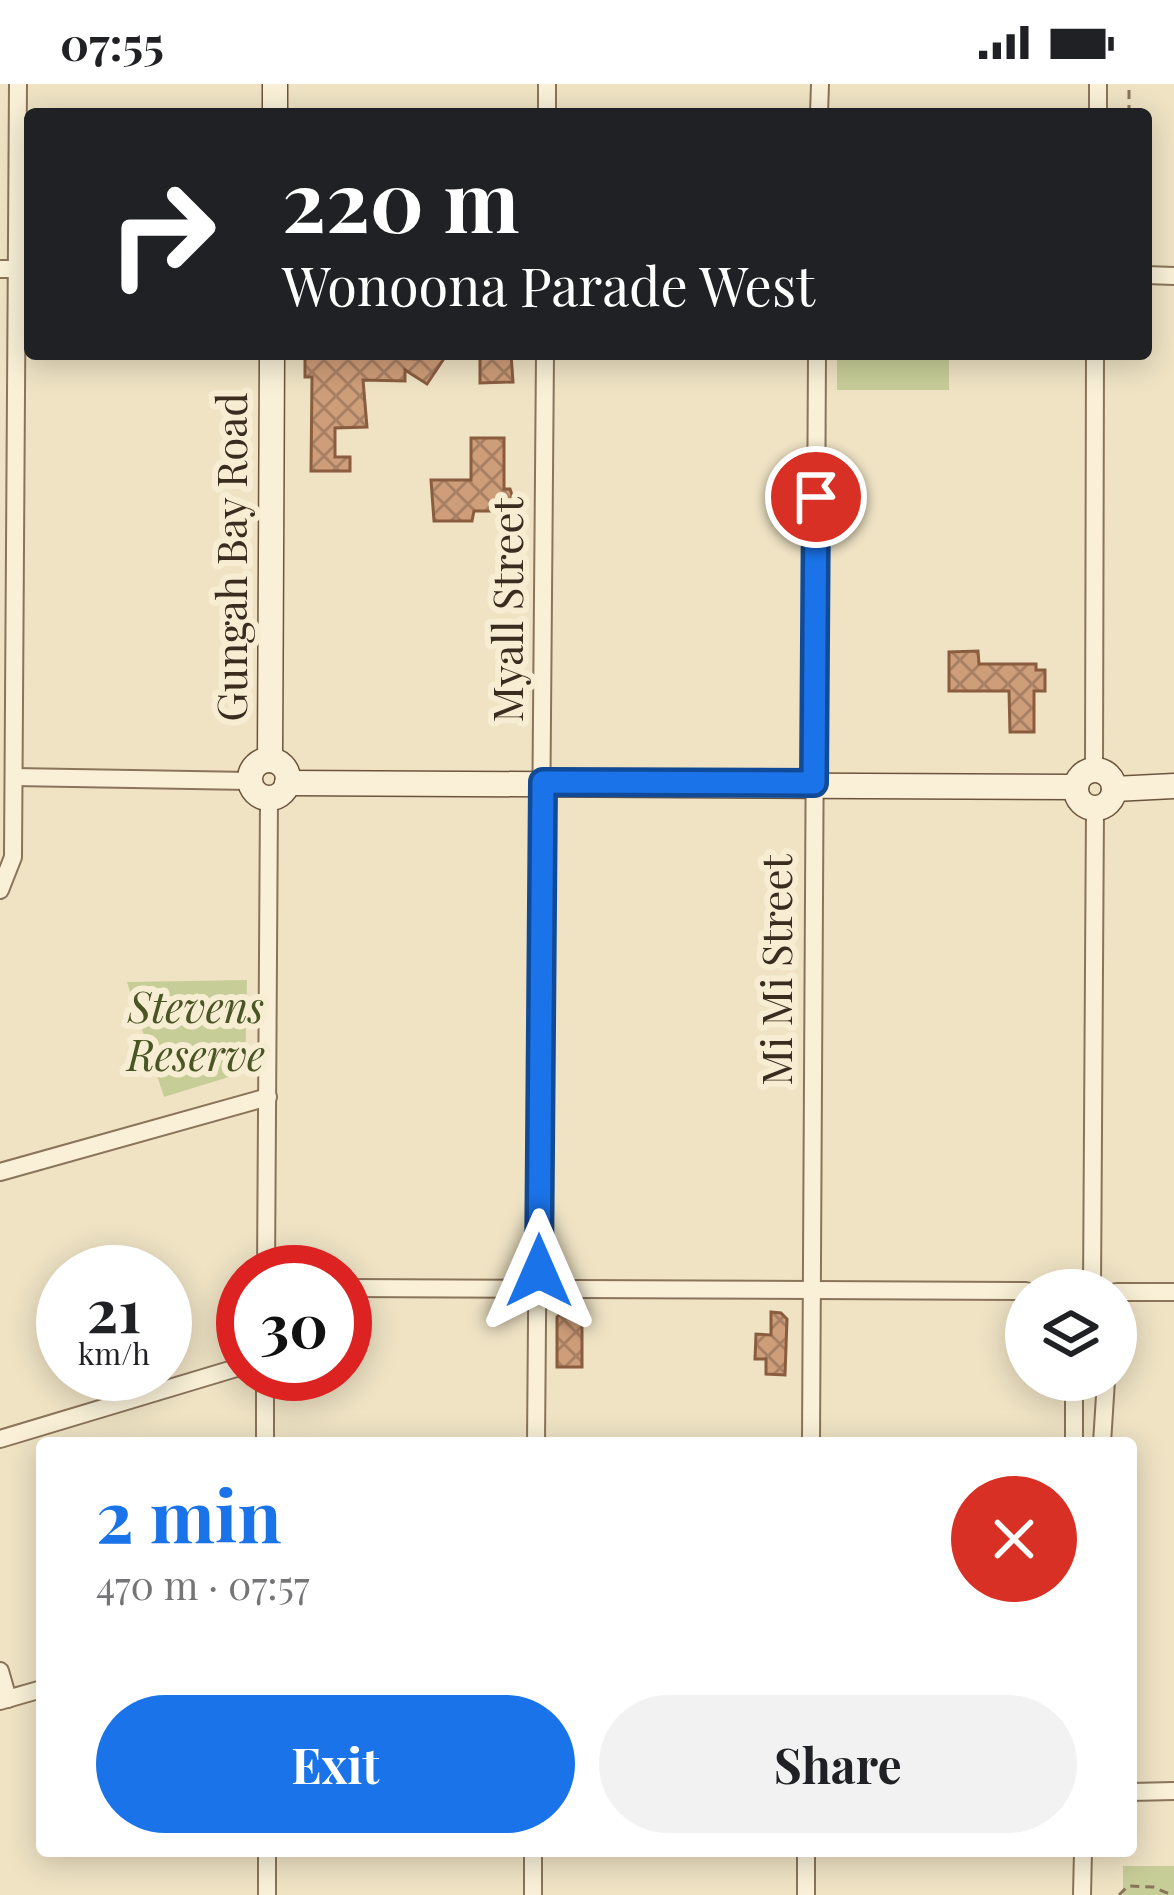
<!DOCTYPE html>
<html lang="en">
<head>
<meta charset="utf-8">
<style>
	:root { --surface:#fff; --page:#f2f2f2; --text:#202124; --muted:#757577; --accent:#1a73e8 }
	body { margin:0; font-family:"Playfair Display",serif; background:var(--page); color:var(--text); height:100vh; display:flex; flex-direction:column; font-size:45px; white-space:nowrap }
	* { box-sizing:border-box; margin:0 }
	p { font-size:39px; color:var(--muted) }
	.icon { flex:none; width:66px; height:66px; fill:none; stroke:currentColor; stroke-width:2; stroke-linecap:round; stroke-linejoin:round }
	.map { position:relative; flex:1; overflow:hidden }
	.side { position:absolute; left:36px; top:1353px; width:1101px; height:420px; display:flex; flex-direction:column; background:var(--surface); border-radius:12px; box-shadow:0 6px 30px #0003 }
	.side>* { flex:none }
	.top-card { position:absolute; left:24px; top:24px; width:1128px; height:252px; border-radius:12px; box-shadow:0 6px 30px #0003; background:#202124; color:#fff; overflow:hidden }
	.fabs { position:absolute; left:1005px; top:1185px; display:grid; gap:24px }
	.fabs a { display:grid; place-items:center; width:132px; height:132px; border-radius:50%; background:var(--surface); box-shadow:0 6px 30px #0003; font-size:60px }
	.speed { position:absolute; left:36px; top:1161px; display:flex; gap:24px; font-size:60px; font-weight:700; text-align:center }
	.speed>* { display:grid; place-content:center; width:156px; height:156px; border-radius:50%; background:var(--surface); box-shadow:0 6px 30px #0003; line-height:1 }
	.speed small { font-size:30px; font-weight:400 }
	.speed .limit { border:18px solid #d22; background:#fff; color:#111 }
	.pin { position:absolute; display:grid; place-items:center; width:102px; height:102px; color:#fff; margin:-51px; border:6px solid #fff; border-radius:50%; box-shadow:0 3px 12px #0007 }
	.me { position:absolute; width:132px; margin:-66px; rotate:0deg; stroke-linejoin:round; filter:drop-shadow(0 0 9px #0008) }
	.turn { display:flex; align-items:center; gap:42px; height:252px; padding:0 60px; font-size:54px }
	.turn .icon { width:156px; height:156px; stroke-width:2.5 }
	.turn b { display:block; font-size:84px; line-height:102px }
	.round { display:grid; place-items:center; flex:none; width:126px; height:126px; border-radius:63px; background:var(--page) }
	.summary { display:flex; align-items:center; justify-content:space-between; height:204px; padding:0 60px }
	h1 { font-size:72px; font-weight:700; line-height:90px; color:var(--accent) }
	.action { display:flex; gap:24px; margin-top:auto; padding:24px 60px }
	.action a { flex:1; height:138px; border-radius:72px; background:var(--accent); color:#fff; font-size:48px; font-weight:700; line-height:138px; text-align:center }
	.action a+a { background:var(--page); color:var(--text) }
	.status { display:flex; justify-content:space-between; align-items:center; height:84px; padding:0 60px; background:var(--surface); direction:ltr }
	.status svg { height:33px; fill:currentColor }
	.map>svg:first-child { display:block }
	.park { fill:#c7cd97 }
	.building { fill:url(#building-cross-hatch); stroke:#8a5d3f; stroke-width:3 }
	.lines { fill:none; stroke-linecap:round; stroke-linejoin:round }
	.street-casing { stroke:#8a745a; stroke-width:20 }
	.secondary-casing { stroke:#6c553d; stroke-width:27 }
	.path { stroke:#8a745a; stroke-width:3; stroke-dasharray:9 6; stroke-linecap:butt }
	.street { stroke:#f9f0d7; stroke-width:16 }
	.secondary { stroke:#f9f0d7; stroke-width:24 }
	.route-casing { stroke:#114b97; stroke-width:30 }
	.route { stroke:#1a73e8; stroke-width:21 }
	.labels { text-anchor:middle; stroke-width:12; stroke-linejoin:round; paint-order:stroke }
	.street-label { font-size:42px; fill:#3a2c1e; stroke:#f6edd3 }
	.park-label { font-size:42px; font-style:italic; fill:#495624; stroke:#f6edd3 }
</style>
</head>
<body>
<div class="status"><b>07:55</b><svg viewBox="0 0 49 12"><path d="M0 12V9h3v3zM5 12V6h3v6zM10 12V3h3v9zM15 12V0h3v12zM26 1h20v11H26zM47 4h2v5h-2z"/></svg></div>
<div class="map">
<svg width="1174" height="1811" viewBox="0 0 1174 1811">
	<defs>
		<pattern id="building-cross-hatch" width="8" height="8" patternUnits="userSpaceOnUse" patternTransform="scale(3)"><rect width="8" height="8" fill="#ce9d79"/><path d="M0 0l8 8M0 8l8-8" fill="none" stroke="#a88063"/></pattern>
	</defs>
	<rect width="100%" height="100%" fill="#efe3c4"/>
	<!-- park -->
	<g class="park">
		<rect x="837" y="270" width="112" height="36"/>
		<polygon points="247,896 245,988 164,1013 127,898"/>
		<rect x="1123" y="1782" width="51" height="29"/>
	</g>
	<!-- building -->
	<g class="building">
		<polygon points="305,270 382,270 382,274 419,275 423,270 447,270 427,300 405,286 405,297 363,296 367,343 335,344 335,373 350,373 350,387 311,387 312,293 305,293"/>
		<polygon points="480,270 511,270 513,298 480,299"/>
		<polygon points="471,354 504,354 504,405 510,405 512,411 511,427 474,427 472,437 434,437 431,396 471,396"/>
		<polygon points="978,567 979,580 1036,580 1036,586 1045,586 1045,607 1034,607 1034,648 1010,648 1009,607 949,607 949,568"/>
		<polygon points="568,1222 582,1222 582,1283 557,1283 557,1233"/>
		<polygon points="771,1228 781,1229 787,1235 785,1291 766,1290 766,1275 755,1275 756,1250 771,1251"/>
	</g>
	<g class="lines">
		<!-- street casing -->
		<g class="street-casing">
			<g id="street">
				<polyline points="547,30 547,0"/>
				<polyline points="819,30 820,0"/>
				<polyline points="1098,30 1098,0"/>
				<polyline points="0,185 30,185"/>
				<polyline points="1146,191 1174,192"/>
				<polyline points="1094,687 1095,270"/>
				<polyline points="14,693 250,697"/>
				<polyline points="0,806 13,773 18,0"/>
				<polyline points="0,1088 268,1013"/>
				<polyline points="266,1188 269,714"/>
				<polyline points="345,1204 1026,1207"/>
				<polyline points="1092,1206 1095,724"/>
				<polyline points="1116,1208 1174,1208"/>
				<polyline points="265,1290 265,1359"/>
				<polyline points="0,1355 243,1282"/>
				<polyline points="536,1359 545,270"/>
				<polyline points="811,1359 817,270"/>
				<polyline points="1074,1359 1074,1296"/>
				<polyline points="1102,1359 1106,1296"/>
				<polyline points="0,1587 8,1615"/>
				<polyline points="0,1617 42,1605"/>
				<polyline points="1131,1708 1174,1707"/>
				<polyline points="267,1767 267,1811"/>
				<polyline points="533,1811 533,1767"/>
				<polyline points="806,1811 806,1767"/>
				<polyline points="1082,1811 1083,1767"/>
			</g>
		</g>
		<!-- secondary casing -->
		<g class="secondary-casing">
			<g id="secondary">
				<polyline points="275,30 275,0"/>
				<polyline points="270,676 272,270"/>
				<circle cx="269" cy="695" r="19"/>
				<circle cx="1095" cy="705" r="19"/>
				<polyline points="287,699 1076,703"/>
				<polyline points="1114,705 1174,702"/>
			</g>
		</g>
		<!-- path -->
		<g class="path">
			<polyline points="1129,30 1129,0"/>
			<polyline points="1119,1811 1128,1802 1153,1803 1172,1811"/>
		</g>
		<!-- street -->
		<use href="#street" class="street"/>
		<!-- secondary -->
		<use href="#secondary" class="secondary"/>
	</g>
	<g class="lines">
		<!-- route casing -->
		<g class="route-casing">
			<polyline id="route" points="539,1187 543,698 814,699 816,413"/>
		</g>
		<!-- route -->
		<use href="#route" class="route"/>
	</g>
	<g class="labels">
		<!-- street labels -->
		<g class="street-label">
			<text transform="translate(232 473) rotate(-90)" y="15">Gungah Bay Road</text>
			<text transform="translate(508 526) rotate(-90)" y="15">Myall Street</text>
			<text transform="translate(777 886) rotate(-90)" y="15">Mi Mi Street</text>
		</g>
		<!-- park labels -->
		<g class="park-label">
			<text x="196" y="939">Stevens<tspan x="196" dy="48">Reserve</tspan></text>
		</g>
	</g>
</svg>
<div class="fabs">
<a><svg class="icon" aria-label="layers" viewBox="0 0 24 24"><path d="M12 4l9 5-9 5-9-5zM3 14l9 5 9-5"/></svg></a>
</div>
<div class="speed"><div>21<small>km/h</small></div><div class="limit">30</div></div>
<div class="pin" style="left:816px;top:413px;background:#d93025"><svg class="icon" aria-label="arrive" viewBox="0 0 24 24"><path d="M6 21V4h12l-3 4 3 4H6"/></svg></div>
<svg class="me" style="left:539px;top:1187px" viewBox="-20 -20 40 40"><path d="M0-17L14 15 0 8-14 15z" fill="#1a73e8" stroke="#fff" stroke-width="4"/></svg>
<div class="top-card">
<div class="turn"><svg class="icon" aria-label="right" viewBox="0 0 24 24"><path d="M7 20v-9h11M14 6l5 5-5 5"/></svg><div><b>220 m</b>Wonoona Parade West</div></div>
</div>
<section class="side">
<div class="summary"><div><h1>2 min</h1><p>470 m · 07:57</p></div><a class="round" style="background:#d93025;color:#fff"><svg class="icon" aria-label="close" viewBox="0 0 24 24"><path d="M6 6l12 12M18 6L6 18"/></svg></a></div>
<div class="action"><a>Exit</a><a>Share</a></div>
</section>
</div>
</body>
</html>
